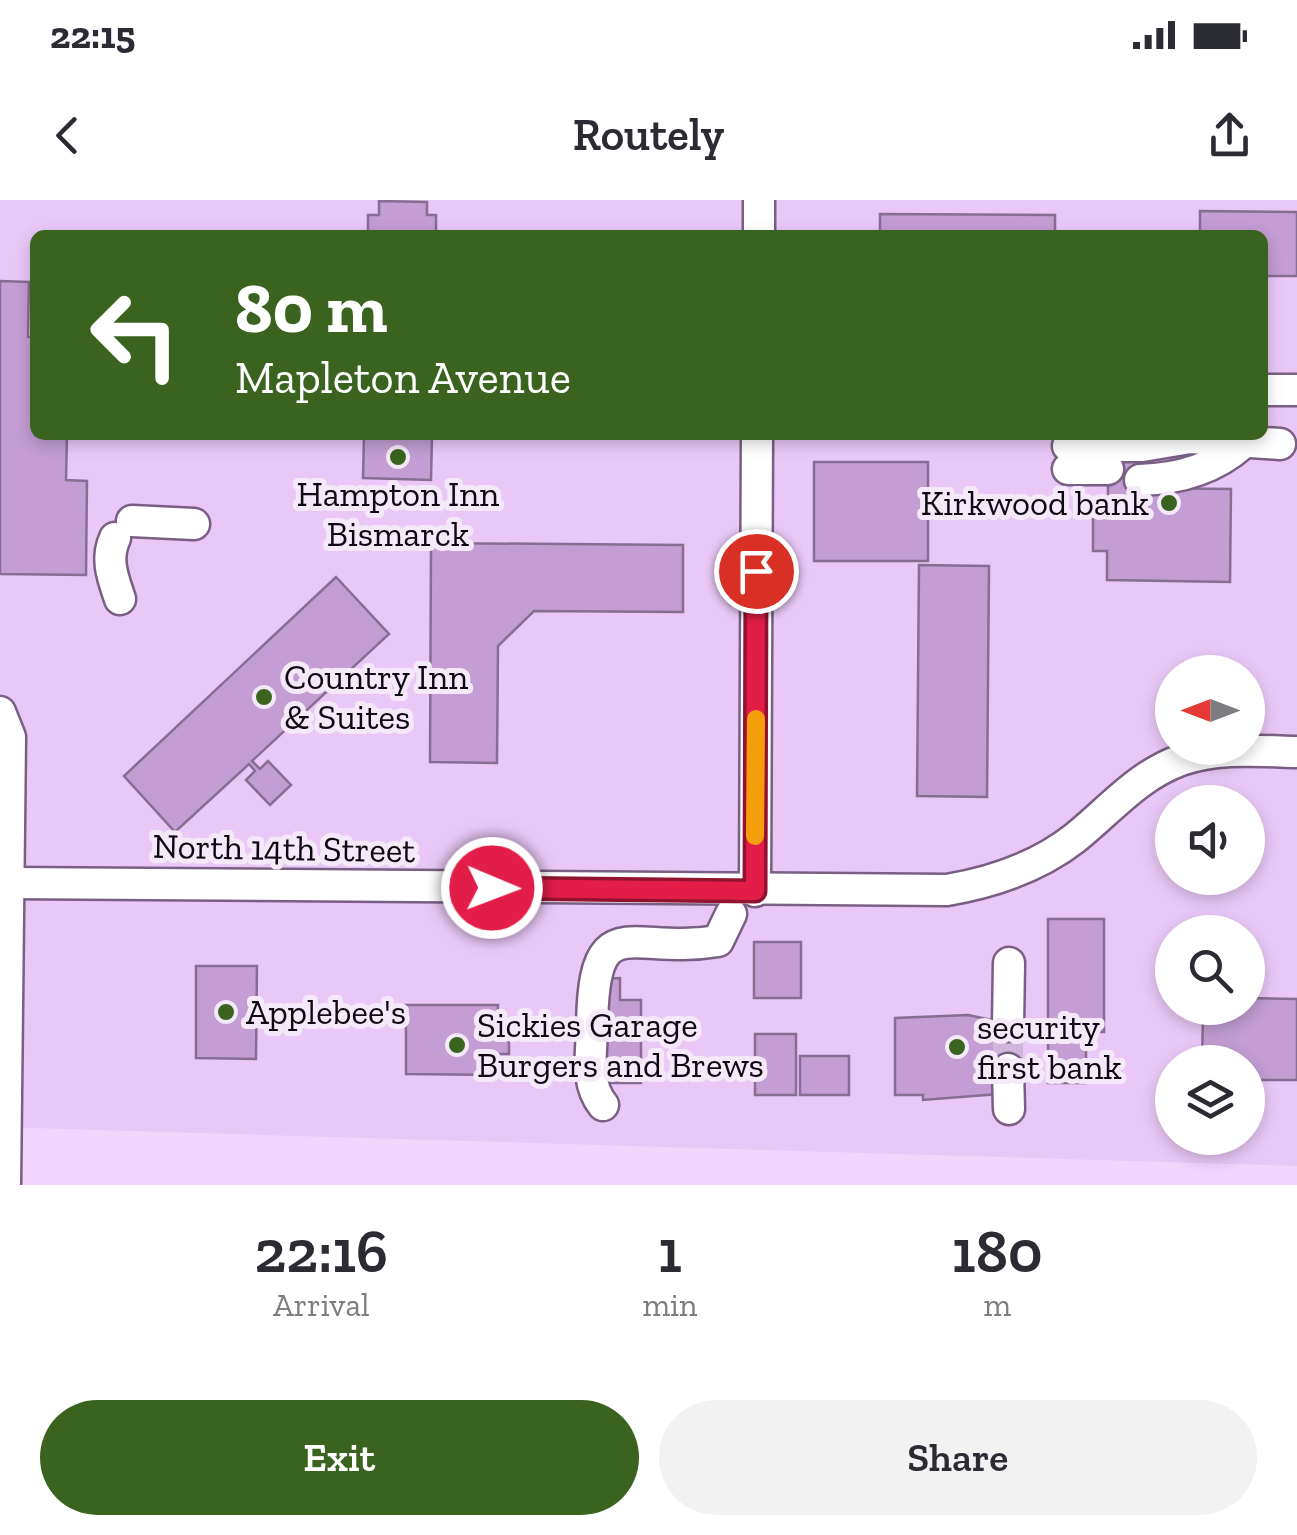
<!DOCTYPE html>
<html lang="en">
<head>
<meta charset="utf-8">
<style>
	:root { --surface:#fff; --page:#f2f2f3; --text:#2b2b33; --muted:#7c7c81; --accent:#39631f }
	body { margin:0; font-family:"Zilla Slab",serif; background:var(--page); color:var(--text); height:100vh; display:flex; flex-direction:column; font-size:38px; white-space:nowrap }
	* { box-sizing:border-box; margin:0 }
	p { font-size:32px; color:var(--muted) }
	.icon { flex:none; width:55px; height:55px; fill:none; stroke:currentColor; stroke-width:2; stroke-linecap:round; stroke-linejoin:round }
	.map { position:relative; height:985px; overflow:hidden }
	.drawer { display:flex; flex-direction:column; background:var(--surface); flex:1 }
	.drawer>* { flex:none }
	.banner { position:absolute; left:30px; top:30px; width:1238px; height:210px; border-radius:15px; box-shadow:0 5px 15px #0003; background:#39631f; color:#fff; overflow:hidden }
	.needle { width:65px; rotate:270deg }
	.fabs { position:absolute; left:1155px; top:455px; display:grid; gap:20px }
	.fabs a { display:grid; place-items:center; width:110px; height:110px; border-radius:50%; background:var(--surface); box-shadow:0 5px 15px #0003; font-size:50px }
	.pin { position:absolute; display:grid; place-items:center; width:85px; height:85px; color:#fff; margin:-42px; border:5px solid #fff; border-radius:50%; box-shadow:0 2px 10px #0007 }
	.me { position:absolute; width:110px; margin:-55px; rotate:91deg; stroke-linejoin:round; filter:drop-shadow(0 0 8px #0008) }
	.turn { display:flex; align-items:center; gap:35px; height:210px; padding:0 40px; font-size:45px }
	.turn .icon { width:130px; height:130px; stroke-width:2.5 }
	.turn b { display:block; font-size:70px; line-height:85px }
	.eta { display:flex; justify-content:space-evenly; align-items:center; height:170px; text-align:center }
	.eta b { font-size:60px; font-weight:600; line-height:70px }
	.button { display:flex; gap:20px; margin-top:auto; padding:20px 40px }
	.button a { flex:1; height:115px; border-radius:60px; background:var(--accent); color:#fff; font-size:40px; font-weight:600; line-height:115px; text-align:center }
	.button a+a { background:var(--page); color:var(--text) }
	.status { display:flex; justify-content:space-between; align-items:center; height:70px; padding:0 50px; background:var(--surface); direction:ltr }
	.status svg { height:28px; fill:currentColor }
	header { display:flex; justify-content:space-between; align-items:center; height:130px; padding:0 40px; background:var(--surface); font-size:45px; font-weight:600 }
	.map>svg:first-child { display:block }
	.built { fill:#e9c8f7; fill-rule:evenodd }
	.building { fill:#c39dd4; stroke:#866d92; stroke-width:2.5 }
	.lines { fill:none; stroke-linecap:round; stroke-linejoin:round }
	.minor-tunnel { stroke:#cfb6da; stroke-width:30; stroke-dasharray:30 15; stroke-linecap:butt }
	.minor-casing { stroke:#785f83; stroke-width:35 }
	.minor { stroke:#fff; stroke-width:30 }
	.route-casing { stroke:#92132f; stroke-width:25 }
	.route { stroke:#e11d48; stroke-width:18 }
	.slow { stroke:#f59e0b; stroke-width:18 }
	.poi-dot { fill:#39631f; stroke:#f4e9f9; stroke-width:4 }
	.labels { text-anchor:middle; stroke-width:10; stroke-linejoin:round; paint-order:stroke }
	.poi-label { font-size:35px; fill:#100714; stroke:#f4e9f9; text-anchor:start }
	.street-label { font-size:35px; fill:#100714; stroke:#f4e9f9 }
</style>
</head>
<body>
<div class="status"><b>22:15</b><svg viewBox="0 0 49 12"><path d="M0 12V9h3v3zM5 12V6h3v6zM10 12V3h3v9zM15 12V0h3v12zM26 1h20v11H26zM47 4h2v5h-2z"/></svg></div>
<header><svg class="icon" aria-label="back" viewBox="0 0 24 24"><path d="M15 5l-7 7 7 7"/></svg>Routely<svg class="icon" aria-label="share" viewBox="0 0 24 24"><path d="M12 15V3M7 8l5-5 5 5M5 13v7h14v-7"/></svg></header>
<div class="map">
<svg width="1297" height="985" viewBox="0 0 1297 985">
	<rect width="100%" height="100%" fill="#f1d5fd"/>
	<!-- built -->
	<path class="built" d="M0,0H1297V966L0,927ZM35,35H1262V235H35ZM1172,472H1248V548H1172ZM1172,602H1248V678H1172ZM1172,732H1248V808H1172ZM1172,862H1248V938H1172Z"/>
	<!-- building -->
	<g class="building">
		<polygon points="379,1 427,2 427,15 436,15 436,35 368,35 368,15 379,15"/>
		<polygon points="1200,11 1297,12 1297,76 1262,76 1262,35 1200,35"/>
		<polygon points="880,14 1055,15 1055,35 880,35"/>
		<polygon points="0,81 29,82 28,137 35,137 35,235 67,235 66,280 87,281 86,375 0,374"/>
		<polygon points="364,235 432,235 431,280 363,278"/>
		<polygon points="1108,250 1141,251 1140,288 1231,289 1230,382 1107,380 1107,351 1093,351 1093,317 1108,317"/>
		<rect x="814" y="262" width="114" height="99"/>
		<polygon points="431,343 683,345 683,412 534,411 498,446 497,563 430,562"/>
		<polygon points="919,365 989,366 987,597 917,596"/>
		<polygon points="336,377 389,434 252,561 260,569 268,561 291,585 270,605 246,580 255,571 249,564 175,632 124,576"/>
		<polygon points="1048,719 1104,719 1104,832 1086,832 1086,883 1048,883"/>
		<rect x="754" y="742" width="47" height="56"/>
		<polygon points="196,766 257,766 256,859 196,858"/>
		<polygon points="620,778 620,800 641,800 641,883 601,883 600,779"/>
		<polygon points="1248,798 1297,799 1297,880 1248,880 1248,862 1202,862 1203,814 1211,814 1212,808 1248,808"/>
		<polygon points="406,805 498,805 497,836 509,836 509,854 496,854 496,875 406,874"/>
		<polygon points="968,815 1020,826 1020,869 999,894 923,900 923,895 895,895 895,818"/>
		<rect x="755" y="834" width="41" height="61"/>
		<rect x="800" y="856" width="49" height="39"/>
	</g>
	<g class="lines">
		<!-- minor-tunnel -->
		<polyline class="minor-tunnel" points="1008,869 1008,826"/>
		<!-- minor casing -->
		<g class="minor-casing">
			<g id="minor">
				<polyline points="759,35 759,0"/>
				<polyline points="1262,190 1297,190"/>
				<polyline points="1068,246 1142,246 1190,238 1280,244"/>
				<polyline points="1068,269 1108,269"/>
				<path d="M1140,280C1178,279 1214,269 1242,244"/>
				<polyline points="132,321 194,324"/>
				<path d="M115,338C105,359 113,378 120,399"/>
				<polyline points="0,512 10,537 5,985"/>
				<path d="M10,683L947,690C994,682 1038,667 1075,638C1111,609 1137,576 1181,560C1218,547 1259,551 1297,552"/>
				<polyline points="755,691 757,235"/>
				<polyline points="1008,826 1009,763"/>
				<polyline points="1008,869 1009,909"/>
				<path d="M603,905C586,884 591,856 592,830C593,703 629,756 718,741L731,714"/>
			</g>
		</g>
		<!-- minor -->
		<use href="#minor" class="minor"/>
	</g>
	<g class="lines">
		<!-- route casing -->
		<g class="route-casing">
			<polyline id="route" points="492,688 755,691 756,371"/>
		</g>
		<!-- route -->
		<use href="#route" class="route"/>
		<!-- slow -->
		<polyline class="slow" points="755,636 756,519"/>
	</g>
	<!-- markers -->
	<g class="poi-dot">
		<circle cx="398" cy="257" r="10"/>
		<circle cx="1169" cy="303" r="10"/>
		<circle cx="264" cy="497" r="10"/>
		<circle cx="226" cy="812" r="10"/>
		<circle cx="457" cy="845" r="10"/>
		<circle cx="957" cy="847" r="10"/>
	</g>
	<g class="labels">
		<!-- poi labels -->
		<g class="poi-label">
			<text x="398" y="306" text-anchor="middle">Hampton Inn<tspan x="398" dy="40">Bismarck</tspan></text>
			<text x="1149" y="315" text-anchor="end">Kirkwood bank</text>
			<text x="284" y="489">Country Inn<tspan x="284" dy="40">&amp; Suites</tspan></text>
			<text x="246" y="824">Applebee's</text>
			<text x="477" y="837">Sickies Garage<tspan x="477" dy="40">Burgers and Brews</tspan></text>
			<text x="977" y="839">security<tspan x="977" dy="40">first bank</tspan></text>
		</g>
		<!-- street labels -->
		<g class="street-label">
			<text transform="translate(284 648) rotate(1)" y="12">North 14th Street</text>
		</g>
	</g>
</svg>
<div class="fabs">
<a><svg class="needle" viewBox="-14 -14 28 28"><path d="M0-13l5 13h-10z" fill="#e53935"/><path d="M0 13l5-13h-10z" fill="#7c7c81"/></svg></a>
<a><svg class="icon" aria-label="sound" viewBox="0 0 24 24"><path d="M4 9h4l5-4v14l-5-4H4zM17 9q2 3 0 6"/></svg></a>
<a><svg class="icon" aria-label="search" viewBox="0 0 24 24"><circle cx="10" cy="10" r="6"/><path d="M15 15l6 6"/></svg></a>
<a><svg class="icon" aria-label="layers" viewBox="0 0 24 24"><path d="M12 4l9 5-9 5-9-5zM3 14l9 5 9-5"/></svg></a>
</div>
<div class="pin" style="left:756px;top:371px;background:#d93025"><svg class="icon" aria-label="arrive" viewBox="0 0 24 24"><path d="M6 21V4h12l-3 4 3 4H6"/></svg></div>
<svg class="me" style="left:492px;top:688px" viewBox="-20 -20 40 40"><circle r="17" fill="#e11d48" stroke="#fff" stroke-width="3"/><path d="M0-11L8 9 0 5-8 9z" fill="#fff"/></svg>
<div class="banner">
<div class="turn"><svg class="icon" aria-label="left" viewBox="0 0 24 24"><path d="M17 20v-9H6M10 6l-5 5 5 5"/></svg><div><b>80 m</b>Mapleton Avenue</div></div>
</div>
</div>
<section class="drawer">
<div class="eta">
<div><b>22:16</b><p>Arrival</p></div>
<div><b>1</b><p>min</p></div>
<div><b>180</b><p>m</p></div>
</div>
<div class="button"><a>Exit</a><a>Share</a></div>
</section>
</body>
</html>
